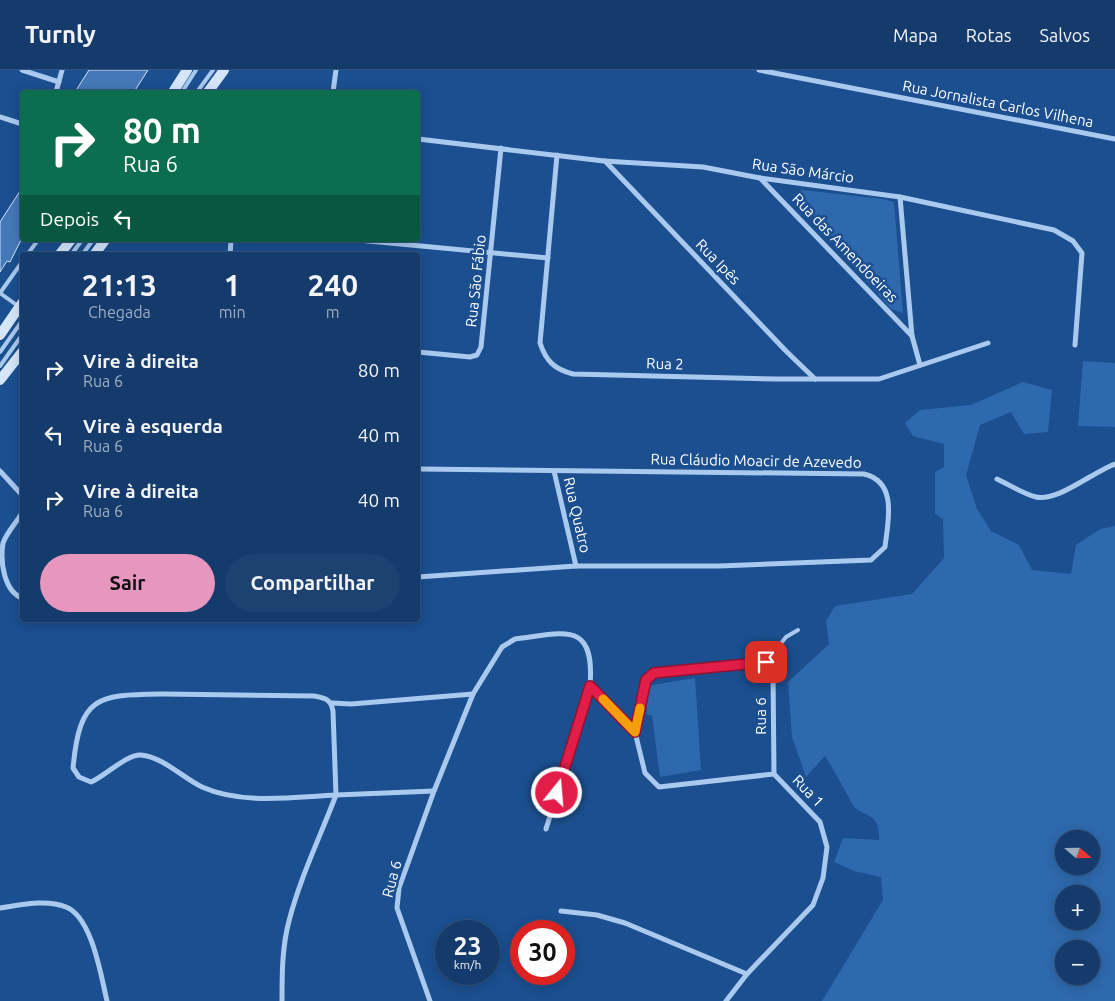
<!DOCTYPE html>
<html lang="pt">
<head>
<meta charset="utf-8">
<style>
	:root { --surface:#143b6b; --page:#1d4271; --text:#f1f3f6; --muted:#9dadc1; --line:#33557e; --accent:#e797bd }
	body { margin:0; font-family:Ubuntu,sans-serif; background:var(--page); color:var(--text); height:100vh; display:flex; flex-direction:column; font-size:19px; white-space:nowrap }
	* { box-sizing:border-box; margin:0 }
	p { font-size:16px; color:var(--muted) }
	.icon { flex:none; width:28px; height:28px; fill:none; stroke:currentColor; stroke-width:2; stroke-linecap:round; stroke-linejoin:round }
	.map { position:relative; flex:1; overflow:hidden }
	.sheet { position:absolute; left:20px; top:182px; width:400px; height:370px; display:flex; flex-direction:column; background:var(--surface); border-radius:5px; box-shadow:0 2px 12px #0003,0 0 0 1px var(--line) }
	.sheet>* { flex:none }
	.guide { position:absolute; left:20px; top:20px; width:400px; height:152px; border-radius:5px; box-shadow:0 2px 12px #0003,0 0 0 1px var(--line); background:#0b6e4f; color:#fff; overflow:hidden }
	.needle { width:32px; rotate:110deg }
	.buttons { position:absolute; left:1055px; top:760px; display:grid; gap:10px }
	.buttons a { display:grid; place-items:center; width:45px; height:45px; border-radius:50%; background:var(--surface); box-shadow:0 2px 12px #0003,0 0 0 1px var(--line); font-size:25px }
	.speed { position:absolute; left:435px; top:850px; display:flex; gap:10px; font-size:25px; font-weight:700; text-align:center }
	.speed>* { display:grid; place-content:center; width:65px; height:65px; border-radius:50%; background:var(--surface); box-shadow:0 2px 12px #0003,0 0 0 1px var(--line); line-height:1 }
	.speed small { font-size:12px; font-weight:400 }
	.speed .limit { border:8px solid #d22; background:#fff; color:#111 }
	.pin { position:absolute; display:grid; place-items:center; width:42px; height:42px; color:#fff; margin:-21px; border-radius:10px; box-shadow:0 2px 8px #0006 }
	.me { position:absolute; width:55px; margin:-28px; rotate:17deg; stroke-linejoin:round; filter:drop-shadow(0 0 4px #0008) }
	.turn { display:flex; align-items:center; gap:18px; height:105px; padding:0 20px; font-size:22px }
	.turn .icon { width:65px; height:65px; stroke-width:2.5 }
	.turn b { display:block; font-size:35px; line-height:42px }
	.then { display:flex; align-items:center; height:48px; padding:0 20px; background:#0003; gap:10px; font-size:19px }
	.eta { display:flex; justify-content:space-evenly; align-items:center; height:85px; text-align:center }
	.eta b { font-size:30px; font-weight:700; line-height:35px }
	.cta { display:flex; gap:10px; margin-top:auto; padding:10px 20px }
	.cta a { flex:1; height:58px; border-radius:30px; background:var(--accent); color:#111; font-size:20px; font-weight:700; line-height:58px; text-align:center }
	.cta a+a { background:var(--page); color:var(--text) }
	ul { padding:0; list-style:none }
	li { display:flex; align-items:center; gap:15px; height:65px; padding:0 20px }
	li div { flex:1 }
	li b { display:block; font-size:19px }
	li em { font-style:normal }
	header { display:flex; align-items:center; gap:30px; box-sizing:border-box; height:70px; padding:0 25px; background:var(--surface); border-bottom:1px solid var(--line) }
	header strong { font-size:24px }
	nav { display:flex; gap:28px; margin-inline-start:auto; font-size:18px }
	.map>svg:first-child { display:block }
	.green { fill:#2e69ad; fill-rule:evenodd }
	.building { fill:#4478b7; stroke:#cfe3fa }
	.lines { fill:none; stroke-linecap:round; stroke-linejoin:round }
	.service { stroke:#a9c9ee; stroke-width:4 }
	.minor { stroke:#a9c9ee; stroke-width:5 }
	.secondary { stroke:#d6e6fa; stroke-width:10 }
	.route-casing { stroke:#92132f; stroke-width:12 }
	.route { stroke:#e11d48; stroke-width:9 }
	.slow { stroke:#f59e0b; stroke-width:9 }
	.labels { text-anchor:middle; stroke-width:5; stroke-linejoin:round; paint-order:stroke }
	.street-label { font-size:15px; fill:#fff; stroke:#1b4f8f }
</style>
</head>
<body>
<header>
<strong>Turnly</strong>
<nav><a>Mapa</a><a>Rotas</a><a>Salvos</a></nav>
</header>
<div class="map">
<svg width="1115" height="931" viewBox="0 0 1115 931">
	<rect width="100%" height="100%" fill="#1b4f8f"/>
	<!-- green -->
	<g class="green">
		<polygon points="802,120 883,129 894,132 903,243 891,239 793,125"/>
		<polygon points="1083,291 1115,293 1115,357 1078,356"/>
		<path d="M1023,312L1052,320L1048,362L1024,364L1011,342L980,355L966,405L977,439L991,461L1019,475L1032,500L1071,504L1076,475L1100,459L1115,456V931H822L883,830L881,807L854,801L834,792L843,768L879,770C881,740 861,748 853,735C844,719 835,702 825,686L806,707L792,667L788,612L829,574L826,551L835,536L912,524L944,488L943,449L935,444V402L944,397V374L913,366L905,353L920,340L971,335ZM1064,769H1091V796H1064ZM1064,824H1091V851H1064ZM1064,879H1091V906H1064Z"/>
		<polygon points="695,608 701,700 660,707 652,645 647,645 646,616"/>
	</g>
	<!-- building -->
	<g class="building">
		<polygon points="89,0 148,0 134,22 75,22"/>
		<polygon points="22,118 22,168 10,192 7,191 0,202 0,152"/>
	</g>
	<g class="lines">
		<!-- service -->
		<g class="service">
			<polyline points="182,22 196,0"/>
			<polyline points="197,22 213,0"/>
			<polyline points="27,185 38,170"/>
			<polyline points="71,185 82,170"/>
			<polyline points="82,185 93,170"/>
			<polyline points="0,223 22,192"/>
			<polyline points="0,223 18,236"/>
			<polyline points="0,282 22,251"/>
			<polyline points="0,296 22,265"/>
			<polyline points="766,592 786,567 798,560"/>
		</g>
		<!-- minor -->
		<g class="minor">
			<polyline points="22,0 59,12"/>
			<polyline points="759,0 1115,69"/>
			<polyline points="56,22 62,0"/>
			<polyline points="333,22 336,0"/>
			<polyline points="0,47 22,54"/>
			<polyline points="418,69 604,91 703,97 760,108 900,127 1054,160 1073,171 1082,183 1075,275"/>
			<path d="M557,85L540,273C546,291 554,299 573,304L776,309H879L988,273"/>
			<polyline points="605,91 786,281 815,309"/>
			<polyline points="760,108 912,266"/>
			<polyline points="900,127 912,266 920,295"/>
			<polyline points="358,170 548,188"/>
			<polyline points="230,185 231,170"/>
			<polyline points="418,282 470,287 477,285 481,277 501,78"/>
			<path d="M418,399L864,404C898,412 888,451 885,477L871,490L719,496H576L418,507"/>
			<polyline points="0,401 22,425"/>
			<polyline points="554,401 576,496"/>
			<path d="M997,409C1010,415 1023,424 1036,427C1058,432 1094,401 1115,394"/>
			<path d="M22,443C16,453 7,462 3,473C0,492 4,521 22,528"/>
			<path d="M164,624L314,626C325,628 331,629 333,641L336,725C293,727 242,735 202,717C183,708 163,687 141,685C127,684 105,706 91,712L79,707L73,698C80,624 98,625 164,624Z"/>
			<polyline points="332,633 351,634 473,624"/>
			<polyline points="635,662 645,703 659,717 774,704 820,752 827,777 823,808 813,835 747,904 726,931"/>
			<polyline points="546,759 590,616"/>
			<path d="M0,838C21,835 46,829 66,837C92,847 101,906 107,931"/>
			<polyline points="561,841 597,845 625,853 747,904"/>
			<path d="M282,931C282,904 282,877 289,851C300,808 320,767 336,725L434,721"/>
			<path d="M430,931L397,838L399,818L434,721L473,624L502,577L515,569C565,563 595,550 590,616L635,662L646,610L654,603L766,592L772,595L773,603L774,704"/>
		</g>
		<!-- secondary -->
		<g class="secondary">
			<polyline points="173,22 187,0"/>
			<polyline points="208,22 224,0"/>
			<polyline points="59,185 71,170"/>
			<polyline points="94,185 105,170"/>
			<polyline points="0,265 22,233"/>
			<polyline points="0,310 22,282"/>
		</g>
	</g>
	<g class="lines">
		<!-- route casing -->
		<g class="route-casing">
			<polyline id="route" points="557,723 590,616 635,662 646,610 654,603 766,592"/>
		</g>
		<!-- route -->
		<use href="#route" class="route"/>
		<!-- slow -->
		<polyline class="slow" points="603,629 635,662 640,638"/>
	</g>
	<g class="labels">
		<!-- street labels -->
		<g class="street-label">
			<text transform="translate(998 34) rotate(11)" y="5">Rua Jornalista Carlos Vilhena</text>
			<text transform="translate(803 101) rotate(8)" y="5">Rua São Márcio</text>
			<text transform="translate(845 178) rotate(46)" y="5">Rua das Amendoeiras</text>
			<text transform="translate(718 192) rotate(46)" y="5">Rua Ipês</text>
			<text transform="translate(476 211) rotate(-84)" y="5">Rua São Fábio</text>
			<text transform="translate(665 294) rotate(2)" y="5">Rua 2</text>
			<text transform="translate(756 391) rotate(1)" y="5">Rua Cláudio Moacir de Azevedo</text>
			<text transform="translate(577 445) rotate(77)" y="5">Rua Quatro</text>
			<text transform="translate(761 646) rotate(-90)" y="5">Rua 6</text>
			<text transform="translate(808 721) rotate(46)" y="5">Rua 1</text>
			<text transform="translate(392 809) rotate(-75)" y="5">Rua 6</text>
		</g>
	</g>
</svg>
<div class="buttons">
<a><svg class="needle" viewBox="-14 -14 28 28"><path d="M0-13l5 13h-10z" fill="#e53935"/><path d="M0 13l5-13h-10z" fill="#9dadc1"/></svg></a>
<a>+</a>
<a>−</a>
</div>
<div class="speed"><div>23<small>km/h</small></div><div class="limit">30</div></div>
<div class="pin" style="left:766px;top:592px;background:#d93025"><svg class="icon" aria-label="arrive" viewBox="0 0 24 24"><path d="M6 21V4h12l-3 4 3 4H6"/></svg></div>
<svg class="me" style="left:557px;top:723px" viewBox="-20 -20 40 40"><circle r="17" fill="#e11d48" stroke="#fff" stroke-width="3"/><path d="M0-11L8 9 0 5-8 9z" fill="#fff"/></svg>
<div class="guide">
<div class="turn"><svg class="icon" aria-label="right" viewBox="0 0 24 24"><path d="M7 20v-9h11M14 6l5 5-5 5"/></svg><div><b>80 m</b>Rua 6</div></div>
<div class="then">Depois<svg class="icon" aria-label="left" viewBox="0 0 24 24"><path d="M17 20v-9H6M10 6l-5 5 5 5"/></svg></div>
</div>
<section class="sheet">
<div class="eta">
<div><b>21:13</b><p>Chegada</p></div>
<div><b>1</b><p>min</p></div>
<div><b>240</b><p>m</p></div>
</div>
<ul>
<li><svg class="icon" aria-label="right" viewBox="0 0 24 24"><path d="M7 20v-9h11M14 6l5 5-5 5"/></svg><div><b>Vire à direita</b><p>Rua 6</p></div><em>80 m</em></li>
<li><svg class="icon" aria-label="left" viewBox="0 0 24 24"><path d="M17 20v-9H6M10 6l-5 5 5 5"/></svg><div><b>Vire à esquerda</b><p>Rua 6</p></div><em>40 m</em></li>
<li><svg class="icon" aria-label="right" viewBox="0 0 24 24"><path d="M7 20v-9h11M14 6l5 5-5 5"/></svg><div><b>Vire à direita</b><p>Rua 6</p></div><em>40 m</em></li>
</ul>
<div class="cta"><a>Sair</a><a>Compartilhar</a></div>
</section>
</div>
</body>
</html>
